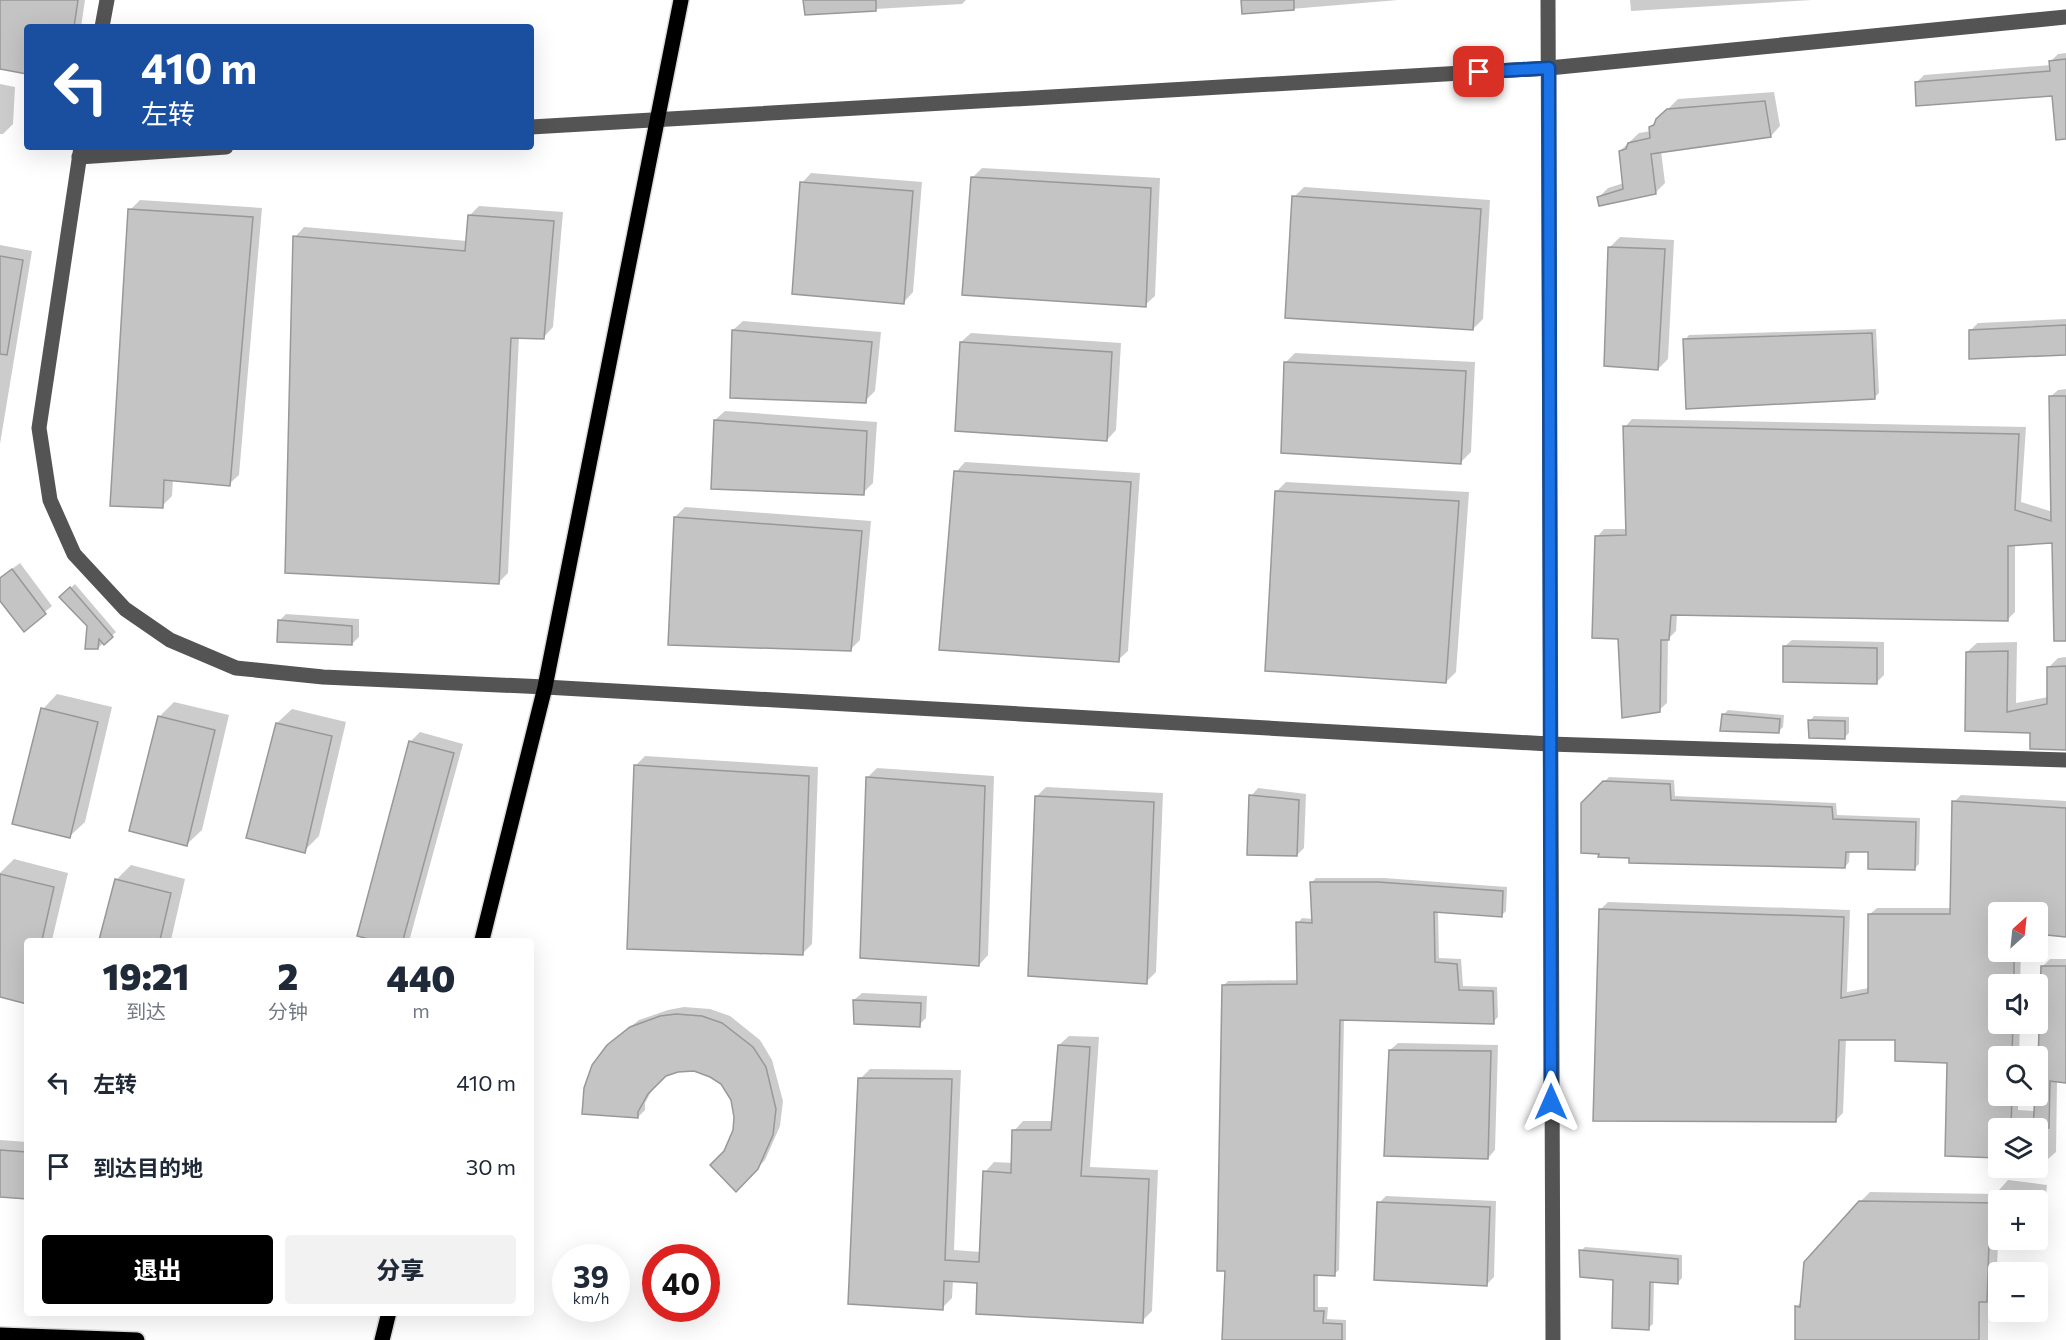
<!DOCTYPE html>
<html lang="zh">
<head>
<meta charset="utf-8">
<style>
	:root { --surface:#fff; --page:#f2f2f3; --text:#1f2937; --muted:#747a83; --accent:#000 }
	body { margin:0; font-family:Commissioner,"Noto Sans SC",sans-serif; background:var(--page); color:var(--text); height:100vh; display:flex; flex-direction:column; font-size:22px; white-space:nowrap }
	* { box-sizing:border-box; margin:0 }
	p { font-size:20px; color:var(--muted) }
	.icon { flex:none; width:33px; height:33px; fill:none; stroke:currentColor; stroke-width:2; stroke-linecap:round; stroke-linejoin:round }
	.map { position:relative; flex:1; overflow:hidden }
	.drawer { position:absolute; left:24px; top:938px; width:510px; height:378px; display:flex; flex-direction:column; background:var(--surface); border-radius:6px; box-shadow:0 6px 24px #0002 }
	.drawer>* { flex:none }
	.banner { position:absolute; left:24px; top:24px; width:510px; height:126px; border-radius:6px; box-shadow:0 6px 24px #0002; background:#1a4fa0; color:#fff; overflow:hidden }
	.needle { width:39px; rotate:27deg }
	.buttons { position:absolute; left:1988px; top:902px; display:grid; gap:12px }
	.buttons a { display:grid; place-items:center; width:60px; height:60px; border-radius:6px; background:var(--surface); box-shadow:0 6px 24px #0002; font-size:30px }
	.speed { position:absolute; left:552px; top:1244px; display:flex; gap:12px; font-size:30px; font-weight:700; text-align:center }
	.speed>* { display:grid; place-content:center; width:78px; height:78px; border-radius:50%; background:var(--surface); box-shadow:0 6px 24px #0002; line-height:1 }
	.speed small { font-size:15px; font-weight:400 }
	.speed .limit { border:9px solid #d22; background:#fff; color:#111 }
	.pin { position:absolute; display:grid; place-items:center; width:51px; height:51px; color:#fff; margin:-26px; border-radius:12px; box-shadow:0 3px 9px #0006 }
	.me { position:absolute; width:66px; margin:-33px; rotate:0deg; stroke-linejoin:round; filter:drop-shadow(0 0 4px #0008) }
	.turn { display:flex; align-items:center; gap:21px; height:126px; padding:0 18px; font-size:27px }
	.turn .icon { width:78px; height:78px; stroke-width:2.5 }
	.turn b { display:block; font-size:42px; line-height:51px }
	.eta { display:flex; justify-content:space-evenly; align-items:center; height:102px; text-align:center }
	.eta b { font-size:36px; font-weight:800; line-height:42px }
	.cta { display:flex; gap:12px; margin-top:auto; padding:12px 18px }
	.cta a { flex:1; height:69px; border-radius:6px; background:var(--accent); color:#fff; font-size:24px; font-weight:800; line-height:69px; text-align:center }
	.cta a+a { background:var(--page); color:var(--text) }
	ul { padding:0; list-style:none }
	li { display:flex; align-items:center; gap:18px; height:84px; padding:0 18px }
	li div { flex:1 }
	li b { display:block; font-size:22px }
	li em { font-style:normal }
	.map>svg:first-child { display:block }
	.shadow { fill:#0003; fill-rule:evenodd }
	.building { fill:#c4c4c4; stroke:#989898; stroke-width:1.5 }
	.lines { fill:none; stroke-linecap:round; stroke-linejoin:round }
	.major-casing { stroke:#dbdbdb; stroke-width:18 }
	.minor { stroke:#545454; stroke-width:15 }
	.major { stroke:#000; stroke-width:15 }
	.route-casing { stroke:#114b97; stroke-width:15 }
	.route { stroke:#1a73e8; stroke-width:10 }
</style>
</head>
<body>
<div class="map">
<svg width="2066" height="1340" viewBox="0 0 2066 1340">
	<rect width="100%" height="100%" fill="#fff"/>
	<!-- shadow -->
	<g class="shadow">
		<polygon points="0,0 85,0 81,27 27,27 27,73 0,68"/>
		<polygon points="805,0 966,0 962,4 806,13"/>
		<polygon points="1242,0 1398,0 1243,13"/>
		<polygon points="1630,0 1812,0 1631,11"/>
		<polygon points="2066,53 2066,113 2054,94 1916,83 1924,75 2051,65 2050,62 2058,54"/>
		<polygon points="0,84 15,87 13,124 3,134 0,134"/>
		<polygon points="1774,92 1780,126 1771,136 1661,151 1665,183 1655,193 1599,197 1608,188 1624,183 1620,151 1639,133 1651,131 1650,127 1678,99"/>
		<polygon points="982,168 1160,178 1155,296 1145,305 972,178"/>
		<polygon points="811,173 922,182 913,292 904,302 802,183"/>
		<polygon points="1304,187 1490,200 1483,319 1473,329 1294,197"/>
		<polygon points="140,200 262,208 239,475 229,484 173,479 172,496 162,506 130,210"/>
		<polygon points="479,206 563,212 553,327 544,337 519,336 508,573 498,583 295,237 304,227 467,241 469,216"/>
		<polygon points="1620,237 1674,240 1668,359 1658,369 1610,247"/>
		<polygon points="0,245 32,251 0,444"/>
		<polygon points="2066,319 2066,353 1970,331 1978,323"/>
		<polygon points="743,321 881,332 875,391 865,401 733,330"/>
		<polygon points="1876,329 1879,393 1875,397 1685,340 1689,335"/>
		<polygon points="971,333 1121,343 1116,430 1107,440 961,342"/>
		<polygon points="1295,353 1475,362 1471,452 1461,462 1286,362"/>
		<polygon points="2066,389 2066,631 2053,542 2015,544 2015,612 2008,619 1677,614 1676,631 1668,639 1667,703 1659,710 1619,637 1597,537 1604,529 1627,529 1625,427 1632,419 2026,427 2021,502 2053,512 2050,397 2058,390"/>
		<polygon points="725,411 877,422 873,483 863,493 715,420"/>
		<polygon points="965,462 1140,473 1128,651 1118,660 956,472"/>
		<polygon points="1286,482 1469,492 1456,672 1446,682 1276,492"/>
		<polygon points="685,507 871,521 860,640 850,650 675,517"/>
		<polygon points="20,563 52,606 24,629 0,598 0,578"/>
		<polygon points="75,584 116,632 98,648 88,626 61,597"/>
		<polygon points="286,614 359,619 359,637 352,644 279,621"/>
		<polygon points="1792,640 1884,642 1884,675 1876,683 1784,647"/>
		<polygon points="2017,642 2016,703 2048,697 2049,667 2058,658 2066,657 2066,750 2031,732 1966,730 1967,652 1977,643"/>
		<polygon points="57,694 112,707 85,822 70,836 43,709"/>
		<polygon points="174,702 229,715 202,830 187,844 159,717"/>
		<polygon points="292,709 346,722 319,836 304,851 277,723"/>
		<polygon points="1728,710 1784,715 1783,727 1778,732 1723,715"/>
		<polygon points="1814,716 1849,717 1849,733 1844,738 1810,721"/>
		<polygon points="420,732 463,744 410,938 408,940 378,940 359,935 411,741"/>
		<polygon points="645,756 818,767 812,944 802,954 635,766"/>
		<polygon points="877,768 994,776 988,955 979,965 867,778"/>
		<polygon points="1609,777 1674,780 1675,796 1836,803 1837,815 1920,818 1919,864 1914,869 1869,851 1850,850 1849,862 1845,867 1631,857 1582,804"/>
		<polygon points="1046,787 1163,793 1156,972 1146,982 1036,797"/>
		<polygon points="1258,788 1306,794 1304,848 1297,855 1251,796"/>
		<polygon points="1961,795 2066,801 2066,935 2037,932 2037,912 1998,912 1998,951 2021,951 2020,984 1998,984 1998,1023 2020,1023 2019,1056 1998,1056 1998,1095 2018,1095 2018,1110 2036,1111 2042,967 2050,959 2066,959 2066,1081 2057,1080 2056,1152 2048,1159 2037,1159 2037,1128 1998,1128 1998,1157 1949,1062 1897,1039 1846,1039 1843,1113 1835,1121 1601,909 1608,902 1850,910 1847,992 1869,988 1869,915 1877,908 1952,908 1954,802"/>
		<polygon points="14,859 68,873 52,940 27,940 27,1001 0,995 0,873"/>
		<polygon points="131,865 185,879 171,940 101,940 116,880"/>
		<polygon points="1316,878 1384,878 1507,887 1506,911 1501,916 1438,911 1439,958 1461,959 1463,986 1497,987 1498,1017 1493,1022 1344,1019 1339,1270 1334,1274 1318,1273 1318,1307 1328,1307 1327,1319 1346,1320 1346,1340 1224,1340 1226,1270 1224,985 1228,981 1298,980 1298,923 1302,918 1313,919 1311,883"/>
		<polygon points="862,993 927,996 926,1018 919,1025 854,1000"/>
		<polygon points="684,1007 710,1009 730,1016 760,1040 772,1060 783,1101 780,1126 765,1160 736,1190 725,1152 735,1131 736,1117 732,1100 722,1083 710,1075 694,1070 677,1070 665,1075 654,1086 645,1103 645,1110 638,1117 616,1038 639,1020 668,1010"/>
		<polygon points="1069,1036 1099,1037 1090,1167 1158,1170 1152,1311 1142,1321 979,1282 953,1280 952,1298 942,1308 860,1079 870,1069 961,1070 954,1250 981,1252 985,1172 994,1162 1013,1163 1014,1131 1023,1121 1053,1121 1059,1045"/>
		<polygon points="1398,1043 1498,1045 1495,1150 1488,1158 1390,1050"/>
		<polygon points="0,1140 27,1142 27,1197 0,1196"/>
		<path d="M2008,1180L2047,1185L2042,1236L2033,1246L1998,1243L1996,1291L1988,1299V1340H1796V1307L1802,1301L1860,1202L1870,1192L1998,1194L1999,1190ZM1998,1200H2037V1239H1998Z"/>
		<polygon points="1386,1196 1496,1201 1494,1277 1487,1284 1379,1203"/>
		<polygon points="1585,1247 1682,1255 1682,1278 1678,1282 1654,1281 1653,1324 1648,1328 1615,1278 1581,1251"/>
	</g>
	<!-- building -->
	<g class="building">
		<polygon points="0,0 78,0 74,27 27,27 27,74 0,69"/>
		<polygon points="803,0 876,0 876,11 805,15"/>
		<polygon points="1241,0 1294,0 1294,10 1242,14"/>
		<polygon points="2066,59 2066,139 2056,140 2052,96 1916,106 1915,82 2050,71 2049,61"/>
		<polygon points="1765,101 1771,137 1651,154 1656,194 1599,206 1597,197 1623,189 1619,151 1626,149 1628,143 1650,138 1649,127 1654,125 1656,119 1667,109"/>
		<polygon points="971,177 1151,188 1146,307 962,295"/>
		<polygon points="800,182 913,191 904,304 792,294"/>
		<polygon points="1292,196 1481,209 1473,330 1285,318"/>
		<polygon points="128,209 253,217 230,486 164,480 163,508 110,506"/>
		<polygon points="468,215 554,221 544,339 511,338 499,584 285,573 293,236 465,251"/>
		<polygon points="1608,247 1665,249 1658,370 1604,366"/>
		<polygon points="0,256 23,260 7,355 0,354"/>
		<polygon points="2066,325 2066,355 1969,359 1969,330"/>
		<polygon points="732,330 872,342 866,403 730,398"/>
		<polygon points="1872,333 1875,399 1686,409 1683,339"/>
		<polygon points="960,342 1112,352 1107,441 955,431"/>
		<polygon points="1284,362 1466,371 1461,464 1281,453"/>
		<polygon points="2049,396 2066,396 2066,641 2054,641 2052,543 2008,546 2008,621 1671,615 1669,640 1661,640 1660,712 1622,718 1618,639 1592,638 1595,536 1626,535 1623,426 2019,434 2015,510 2051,521"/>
		<polygon points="714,420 867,431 864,495 711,489"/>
		<polygon points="954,471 1131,482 1119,662 939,650"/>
		<polygon points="1275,491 1459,501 1446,683 1265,671"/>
		<polygon points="674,517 862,531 851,651 668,645"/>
		<polygon points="12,569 46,614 24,632 0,601 0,578"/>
		<polygon points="70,587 113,637 104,645 99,639 98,649 85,649 87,626 59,597"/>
		<polygon points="278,620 352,626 352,645 277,642"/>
		<polygon points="1783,646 1877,648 1877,684 1783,682"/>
		<polygon points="2008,651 2007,712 2047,704 2047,667 2066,666 2066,750 2030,749 2030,733 1965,731 1966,652"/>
		<polygon points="41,708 98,722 70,838 12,824"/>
		<polygon points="1722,714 1780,719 1779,733 1720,731"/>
		<polygon points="158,716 215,730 187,846 129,831"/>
		<polygon points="1808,720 1845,721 1845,739 1809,738"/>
		<polygon points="276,723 332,736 305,853 246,838"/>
		<polygon points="409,741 454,753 403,940 373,940 357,936"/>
		<polygon points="634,765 809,776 803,955 627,949"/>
		<polygon points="866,777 985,786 979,966 860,958"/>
		<polygon points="1603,781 1670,784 1671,800 1832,807 1833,819 1916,822 1915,870 1868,869 1868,852 1846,852 1845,868 1629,863 1629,858 1598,857 1599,854 1581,853 1581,803"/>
		<polygon points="1249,795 1299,800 1297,856 1247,855"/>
		<polygon points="1035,796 1154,802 1147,984 1028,976"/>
		<polygon points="1952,801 2066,808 2066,937 2037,934 2037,912 1998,912 1998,951 2014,951 2014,984 1998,984 1998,1023 2013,1023 2012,1056 1998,1056 1998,1095 2012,1095 2011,1128 1998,1128 1998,1158 1945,1156 1947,1063 1895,1061 1895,1040 1839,1040 1836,1122 1593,1121 1599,909 1844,917 1841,998 1868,993 1868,914 1950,914"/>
		<polygon points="0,874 54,887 42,940 27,940 27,1004 0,997"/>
		<polygon points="115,879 171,893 160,940 99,940"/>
		<polygon points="1310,882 1378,882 1503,891 1502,917 1434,912 1435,962 1457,964 1459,990 1493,991 1494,1024 1340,1020 1335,1276 1314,1275 1314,1311 1324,1311 1323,1323 1342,1324 1342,1340 1222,1340 1225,1271 1217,1271 1222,985 1297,984 1296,922 1312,923"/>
		<polygon points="2041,966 2066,966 2066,1083 2050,1081 2049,1128 2033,1128 2035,1095 2037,1095"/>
		<polygon points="853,1000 921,1003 920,1027 854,1024"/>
		<polygon points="676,1014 702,1016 722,1023 753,1047 766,1067 776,1109 773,1135 758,1169 736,1192 710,1165 724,1151 733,1130 734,1117 731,1100 721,1084 710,1077 694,1071 678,1072 666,1076 648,1094 638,1112 638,1118 582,1114 584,1088 592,1065 607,1045 630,1027 660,1016"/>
		<polygon points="1058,1045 1090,1047 1081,1176 1149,1179 1143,1323 976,1314 977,1283 944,1281 943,1310 848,1304 858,1078 952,1079 945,1260 979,1262 983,1171 1011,1173 1012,1130 1051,1130"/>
		<polygon points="1389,1050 1491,1051 1488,1159 1384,1156"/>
		<polygon points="0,1150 27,1152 27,1199 0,1197"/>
		<polygon points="1859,1201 1998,1203 1998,1244 1989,1243 1987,1302 1979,1302 1979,1340 1795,1340 1795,1306 1800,1307 1804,1262"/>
		<polygon points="1377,1202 1490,1207 1487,1286 1374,1280"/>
		<polygon points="1579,1250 1678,1259 1678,1284 1650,1282 1649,1330 1612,1328 1613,1280 1580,1277"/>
	</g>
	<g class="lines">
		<!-- major casing -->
		<g class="major-casing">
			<g id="major">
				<polyline points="482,940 545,687 681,0"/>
				<polyline points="0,1335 137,1340"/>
				<polyline points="382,1340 389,1312"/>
			</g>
		</g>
		<!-- minor -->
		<g class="minor">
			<polyline points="1548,0 1553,1340"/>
			<polyline points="102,27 107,0"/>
			<polyline points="531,127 1549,68 2066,17"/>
			<polyline points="81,147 39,428 50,500 74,554 125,609 170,640 236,668 323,677 545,687 1549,744 2066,760"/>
			<polyline points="79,157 226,147"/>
		</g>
		<!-- major -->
		<use href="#major" class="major"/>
	</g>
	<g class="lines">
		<!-- route casing -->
		<g class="route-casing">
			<polyline id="route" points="1479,72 1549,68 1551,1102"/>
		</g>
		<!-- route -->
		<use href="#route" class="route"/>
	</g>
</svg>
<div class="buttons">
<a><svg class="needle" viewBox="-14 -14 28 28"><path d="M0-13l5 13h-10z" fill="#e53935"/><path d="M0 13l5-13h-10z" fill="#747a83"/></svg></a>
<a><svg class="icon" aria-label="sound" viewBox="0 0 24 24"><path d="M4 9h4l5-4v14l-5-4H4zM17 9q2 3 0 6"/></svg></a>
<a><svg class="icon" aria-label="search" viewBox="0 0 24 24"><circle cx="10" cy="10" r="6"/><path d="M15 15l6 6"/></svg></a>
<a><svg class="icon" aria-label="layers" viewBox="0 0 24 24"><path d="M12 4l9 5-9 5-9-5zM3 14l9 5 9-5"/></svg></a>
<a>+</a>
<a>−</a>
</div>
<div class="speed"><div>39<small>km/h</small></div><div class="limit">40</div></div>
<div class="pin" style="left:1479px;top:72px;background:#d93025"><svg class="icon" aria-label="arrive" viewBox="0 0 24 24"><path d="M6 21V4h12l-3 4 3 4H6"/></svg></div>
<svg class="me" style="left:1551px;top:1102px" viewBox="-20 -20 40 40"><path d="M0-17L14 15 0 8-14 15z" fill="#1a73e8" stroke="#fff" stroke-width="4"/></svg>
<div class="banner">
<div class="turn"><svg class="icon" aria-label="left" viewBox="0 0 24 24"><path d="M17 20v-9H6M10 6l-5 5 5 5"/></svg><div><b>410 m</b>左转</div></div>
</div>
<section class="drawer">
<div class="eta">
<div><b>19:21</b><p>到达</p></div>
<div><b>2</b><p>分钟</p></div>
<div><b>440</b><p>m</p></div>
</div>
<ul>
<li><svg class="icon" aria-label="left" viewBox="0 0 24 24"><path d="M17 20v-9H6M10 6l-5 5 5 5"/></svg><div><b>左转</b></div><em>410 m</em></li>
<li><svg class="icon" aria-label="arrive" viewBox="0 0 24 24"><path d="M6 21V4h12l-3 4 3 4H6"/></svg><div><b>到达目的地</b></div><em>30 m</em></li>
</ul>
<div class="cta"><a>退出</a><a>分享</a></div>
</section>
</div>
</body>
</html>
